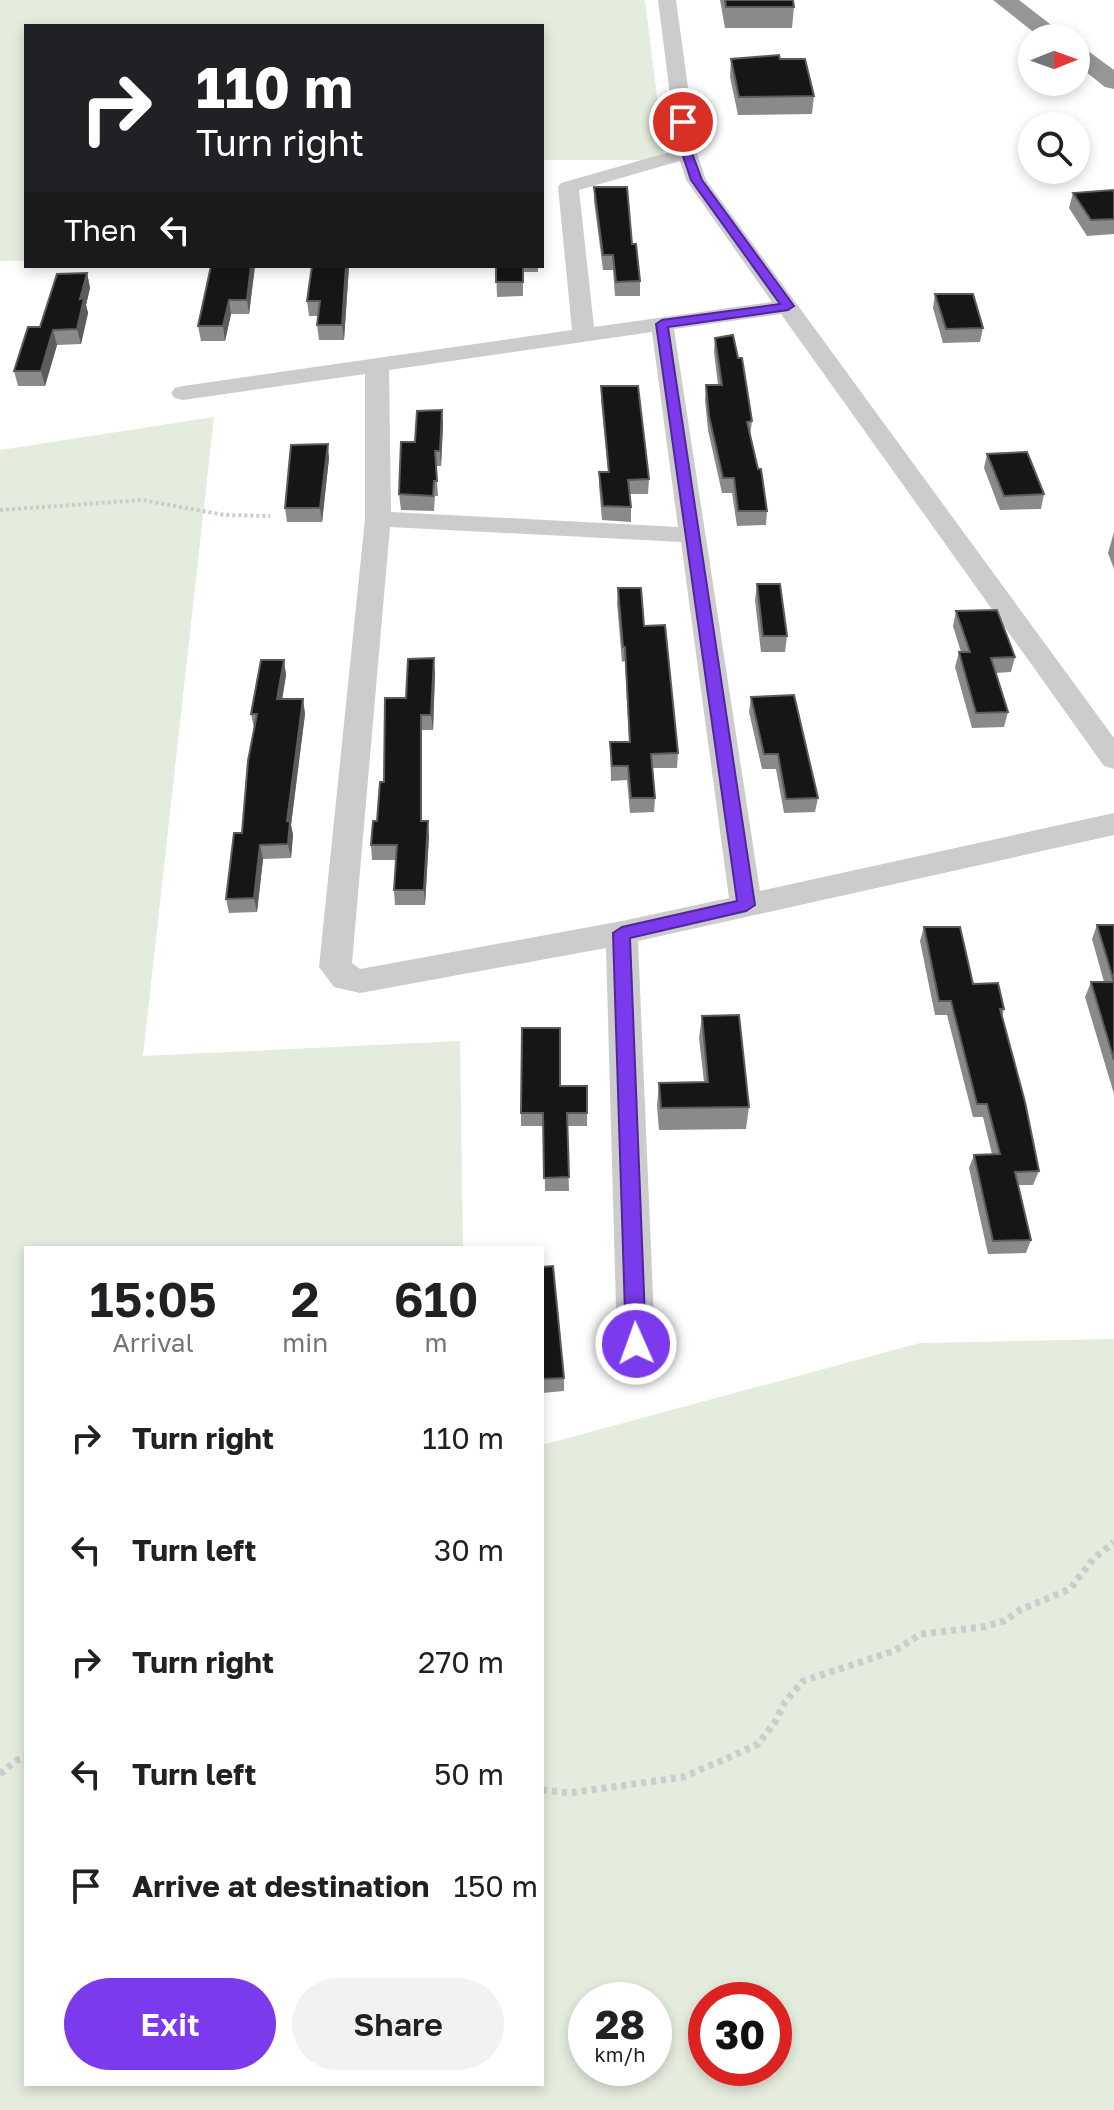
<!DOCTYPE html>
<html lang="en">
<head>
<meta charset="utf-8">
<style>
	:root { --surface:#fff; --page:#f2f2f2; --text:#202124; --muted:#757577; --accent:#7c3aed }
	body { margin:0; font-family:"Golos Text",sans-serif; background:var(--page); color:var(--text); height:100vh; display:flex; flex-direction:column; font-size:30px; white-space:nowrap }
	* { box-sizing:border-box; margin:0 }
	p { font-size:26px; color:var(--muted) }
	.icon { flex:none; width:44px; height:44px; fill:none; stroke:currentColor; stroke-width:2; stroke-linecap:round; stroke-linejoin:round }
	.map { position:relative; flex:1; overflow:hidden }
	.panel { position:absolute; left:24px; top:1246px; width:520px; height:840px; display:flex; flex-direction:column; background:var(--surface); border-radius:0px; box-shadow:0 4px 12px #0003 }
	.panel>* { flex:none }
	.guide { position:absolute; left:24px; top:24px; width:520px; height:244px; border-radius:0px; box-shadow:0 4px 12px #0003; background:#202124; color:#fff; overflow:hidden }
	.needle { width:52px; rotate:89deg }
	.tools { position:absolute; left:1018px; top:24px; display:grid; gap:16px }
	.tools a { display:grid; place-items:center; width:72px; height:72px; border-radius:50%; background:var(--surface); box-shadow:0 4px 12px #0003; font-size:40px }
	.speed { position:absolute; left:568px; top:1982px; display:flex; gap:16px; font-size:40px; font-weight:700; text-align:center }
	.speed>* { display:grid; place-content:center; width:104px; height:104px; border-radius:50%; background:var(--surface); box-shadow:0 4px 12px #0003; line-height:1 }
	.speed small { font-size:20px; font-weight:400 }
	.speed .limit { border:12px solid #d22; background:#fff; color:#111 }
	.pin { position:absolute; display:grid; place-items:center; width:68px; height:68px; color:#fff; margin:-34px; border:4px solid #fff; border-radius:50%; box-shadow:0 2px 8px #0007 }
	.me { position:absolute; width:88px; margin:-44px; rotate:358deg; stroke-linejoin:round; filter:drop-shadow(0 0 6px #0008) }
	.turn { display:flex; align-items:center; gap:28px; height:168px; padding:0 40px; font-size:36px }
	.turn .icon { width:104px; height:104px; stroke-width:2.5 }
	.turn b { display:block; font-size:56px; line-height:68px }
	.then { display:flex; align-items:center; height:76px; padding:0 40px; background:#0003; gap:16px; font-size:30px }
	.eta { display:flex; justify-content:space-evenly; align-items:center; height:136px; text-align:center }
	.eta b { font-size:48px; font-weight:600; line-height:56px }
	.button { display:flex; gap:16px; margin-top:auto; padding:16px 40px }
	.button a { flex:1; height:92px; border-radius:48px; background:var(--accent); color:#fff; font-size:32px; font-weight:600; line-height:92px; text-align:center }
	.button a+a { background:var(--page); color:var(--text) }
	ul { padding:0; list-style:none }
	li { display:flex; align-items:center; gap:24px; height:112px; padding:0 40px }
	li div { flex:1 }
	li b { display:block; font-size:30px }
	li em { font-style:normal }
	.map>svg:first-child { display:block }
	.green { fill:#e4ecdd; fill-rule:evenodd }
	.lines { fill:none; stroke-linecap:round; stroke-linejoin:round }
	.path-far1 { stroke:#ccc; stroke-width:4; stroke-dasharray:3 3; stroke-linecap:butt }
	.path { stroke:#ccc; stroke-width:7; stroke-dasharray:5 5; stroke-linecap:butt }
	.minor { fill:#ccc; fill-rule:evenodd }
	.highway { fill:#969696; fill-rule:evenodd }
	.wall { fill:#8a8a8a }
	.shaded-wall { fill:#5c5c5c }
	.building { fill:#161616; stroke:#5c5c5c; stroke-width:2 }
	.route { fill:#7c3aed; stroke:#51269a; stroke-width:2 }
</style>
</head>
<body>
<div class="map">
<svg width="1114" height="2110" viewBox="0 0 1114 2110">
	<rect width="100%" height="100%" fill="#fff"/>
	<!-- green -->
	<g class="green">
		<polygon points="0,0 645,0 665,160 542,160 542,26 26,26 26,261 0,261"/>
		<path d="M214,417L143,1056L460,1041L463,1248H26V2084H542V1445L920,1343L1114,1339V2110H0V450ZM586,2000H654V2068H586ZM706,2000H774V2068H706Z"/>
	</g>
	<g class="lines">
		<!-- path-far1 -->
		<polyline class="path-far1" points="0,510 142,500 225,515 270,516"/>
		<!-- path -->
		<g class="path">
			<polyline points="0,1774 17,1760 26,1757"/>
			<polyline points="542,1790 570,1793 683,1777 730,1757 758,1744 775,1722 785,1702 803,1681 894,1651 921,1634 983,1627 1004,1621 1020,1610 1070,1589 1093,1559 1114,1542"/>
		</g>
		<!-- minor -->
		<path class="minor" d="M658,0H676L697,153L706,180L1114,738V769L1104,766L781,314L674,329L760,891L1114,813V835L638,941L655,1344L650,1356L636,1361L622,1356L617,1344L606,948L360,993L334,987L319,967L365,519V374L183,400L175,398L171,393L175,388L183,386L572,330L558,187L561,183L677,150ZM680,161L686,180L772,302L594,327L579,190ZM652,332L678,527L391,512L389,370ZM390,527L681,542L729,898L622,921L360,969L352,963Z"/>
		<!-- highway -->
		<g class="highway">
			<polygon points="993,0 1019,0 1068,38 1041,38"/>
			<polygon points="1076,46 1084,48 1114,70 1114,89 1105,87 1076,64"/>
		</g>
	</g>
	<!-- wall -->
	<g class="wall">
		<polygon points="720,0 793,0 794,7 792,28 725,28"/>
		<polygon points="731,59 780,59 814,96 812,114 738,115 730,77"/>
		<polygon points="594,187 632,244 640,281 640,296 615,296 613,270 603,270 594,201"/>
		<polygon points="1114,192 1114,234 1087,236 1069,208 1073,193"/>
		<polygon points="255,266 249,314 231,314 225,341 201,341 198,326"/>
		<polygon points="312,266 349,266 344,340 319,340 317,325 318,316 309,316 307,301"/>
		<polygon points="496,266 538,266 538,272 523,272 523,296 497,297"/>
		<polygon points="87,273 90,288 86,305 88,313 81,344 57,345 45,386 18,386 14,371 40,327"/>
		<polygon points="935,294 983,328 980,342 943,343 933,308"/>
		<polygon points="715,338 752,421 750,436 767,511 766,525 737,526 732,493 722,493 708,430 705,400 706,385 718,385 714,352"/>
		<polygon points="601,386 649,479 648,494 630,494 631,507 631,522 602,520 599,486 599,472 608,472 601,400"/>
		<polygon points="442,410 443,425 441,466 436,466 438,496 435,496 434,511 401,510 399,494 415,442"/>
		<polygon points="987,454 1044,494 1041,509 1000,510 984,468"/>
		<polygon points="329,458 322,522 287,522 285,508"/>
		<polygon points="1114,532 1114,569 1108,553"/>
		<polygon points="757,584 787,636 785,652 761,652 755,600"/>
		<polygon points="618,588 644,626 678,753 677,768 652,768 655,798 654,812 630,813 627,780 611,781 610,742 629,742 625,661 622,662 617,603"/>
		<polygon points="956,611 1015,657 1011,672 996,673 1008,712 1004,727 972,728 955,667 959,652 961,652 953,626"/>
		<polygon points="284,660 286,675 282,699 303,699 305,714 291,825 293,835 291,858 263,859 257,912 229,913 226,899 242,833 254,728 251,714"/>
		<polygon points="435,673 433,730 422,730 422,821 429,836 425,905 395,905 394,890 396,860 372,860 371,845 377,821 384,782 406,698"/>
		<polygon points="751,697 818,798 815,812 784,813 776,769 762,769 749,712"/>
		<polygon points="1097,925 1114,925 1114,1094 1085,997 1091,982 1104,982 1092,939"/>
		<polygon points="924,927 973,984 1004,1009 1002,1017 1039,1171 1033,1185 1018,1185 1031,1240 1026,1253 988,1254 969,1168 974,1155 992,1154 983,1117 973,1117 947,1015 935,1015 920,941"/>
		<polygon points="702,1016 749,1107 746,1129 659,1130 657,1106 659,1083 704,1082 699,1038"/>
		<polygon points="560,1086 587,1086 587,1126 567,1126 569,1191 545,1191 544,1126 521,1126 521,1113"/>
		<polygon points="542,1267 564,1378 564,1391 542,1393"/>
	</g>
	<!-- shaded-wall -->
	<g class="shaded-wall">
		<polygon points="251,266 255,266 249,314 247,300"/>
		<polygon points="346,266 349,266 344,340 342,325"/>
		<polygon points="87,273 90,288 86,305 88,313 81,344 77,329 80,299"/>
		<polygon points="229,300 231,314 225,341 223,326"/>
		<polygon points="53,330 57,345 45,386 41,371"/>
		<polygon points="442,410 443,425 441,466 440,451"/>
		<polygon points="328,444 329,458 322,522 320,508"/>
		<polygon points="434,658 435,673 433,730 431,715"/>
		<polygon points="284,660 286,675 280,713 277,699"/>
		<polygon points="303,699 305,714 291,825 293,835 291,858 288,844 287,821"/>
		<polygon points="421,715 422,730 422,836 421,821"/>
		<polygon points="428,821 429,836 425,905 424,890"/>
		<polygon points="260,845 263,859 257,912 254,898"/>
	</g>
	<!-- building -->
	<g class="building">
		<polygon points="725,0 793,0 794,7 726,7"/>
		<polygon points="779,55 780,59 805,59 814,96 739,97 731,59"/>
		<polygon points="594,187 627,187 632,244 636,244 640,281 616,282 613,255 603,255"/>
		<polygon points="1113,190 1114,192 1114,219 1091,220 1073,193"/>
		<polygon points="211,266 251,266 247,300 229,300 223,326 198,326"/>
		<polygon points="312,266 346,266 342,325 317,325 320,301 307,301"/>
		<rect x="496" y="266" width="27" height="16"/>
		<polygon points="87,273 80,299 84,298 77,329 53,330 41,371 14,371 28,327 40,327 57,274"/>
		<polygon points="935,294 973,294 983,328 946,329"/>
		<polygon points="733,335 738,358 742,358 752,421 747,422 758,469 761,469 767,511 738,511 734,478 723,478 709,416 706,385 722,385 715,338"/>
		<polygon points="601,386 638,386 649,479 628,480 631,507 603,506 599,472 609,472"/>
		<polygon points="442,410 440,451 435,451 437,481 434,481 433,496 399,494 401,442 415,442 417,411"/>
		<polygon points="328,444 320,508 285,508 291,445"/>
		<polygon points="1027,452 1044,494 1004,496 987,454"/>
		<polygon points="757,584 780,584 787,636 763,636"/>
		<polygon points="618,588 641,588 644,626 665,625 678,753 651,754 655,798 631,798 628,766 612,766 610,742 630,742 625,647 623,647"/>
		<polygon points="997,610 1015,657 991,658 1008,712 976,713 959,652 970,652 956,611"/>
		<polygon points="434,658 431,715 421,715 421,821 428,821 424,890 394,890 397,845 371,845 373,821 377,821 380,782 384,782 385,698 406,698 408,659"/>
		<polygon points="261,660 284,660 277,699 303,699 287,821 290,821 288,844 260,845 254,898 226,899 234,833 242,833 248,761 257,714 251,714"/>
		<polygon points="794,695 818,798 786,799 778,754 764,754 751,697"/>
		<polygon points="1097,925 1114,925 1114,1060 1091,982 1114,982"/>
		<polygon points="924,927 960,927 973,984 998,983 1004,1009 1000,1009 1025,1102 1039,1171 1015,1172 1031,1240 993,1241 974,1155 1000,1154 987,1104 977,1104 951,1001 939,1001"/>
		<polygon points="739,1015 749,1107 661,1108 659,1083 708,1082 702,1016"/>
		<polygon points="522,1028 560,1028 560,1086 587,1086 587,1113 567,1113 569,1177 544,1178 543,1113 521,1113"/>
		<polygon points="553,1266 564,1378 542,1379 542,1267"/>
	</g>
	<!-- route -->
	<polygon class="route" points="683,119 688,122 692,153 702,180 794,306 788,310 668,327 755,905 746,911 630,938 646,1344 643,1351 636,1353 629,1351 626,1344 613,933 622,927 737,901 656,324 662,320 780,304 691,180 682,153 678,122"/>
</svg>
<div class="tools">
<a><svg class="needle" viewBox="-14 -14 28 28"><path d="M0-13l5 13h-10z" fill="#e53935"/><path d="M0 13l5-13h-10z" fill="#757577"/></svg></a>
<a><svg class="icon" aria-label="search" viewBox="0 0 24 24"><circle cx="10" cy="10" r="6"/><path d="M15 15l6 6"/></svg></a>
</div>
<div class="speed"><div>28<small>km/h</small></div><div class="limit">30</div></div>
<div class="pin" style="left:683px;top:122px;background:#d93025"><svg class="icon" aria-label="arrive" viewBox="0 0 24 24"><path d="M6 21V4h12l-3 4 3 4H6"/></svg></div>
<svg class="me" style="left:636px;top:1344px" viewBox="-20 -20 40 40"><circle r="17" fill="#7c3aed" stroke="#fff" stroke-width="3"/><path d="M0-11L8 9 0 5-8 9z" fill="#fff"/></svg>
<div class="guide">
<div class="turn"><svg class="icon" aria-label="right" viewBox="0 0 24 24"><path d="M7 20v-9h11M14 6l5 5-5 5"/></svg><div><b>110 m</b>Turn right</div></div>
<div class="then">Then<svg class="icon" aria-label="left" viewBox="0 0 24 24"><path d="M17 20v-9H6M10 6l-5 5 5 5"/></svg></div>
</div>
<section class="panel">
<div class="eta">
<div><b>15:05</b><p>Arrival</p></div>
<div><b>2</b><p>min</p></div>
<div><b>610</b><p>m</p></div>
</div>
<ul>
<li><svg class="icon" aria-label="right" viewBox="0 0 24 24"><path d="M7 20v-9h11M14 6l5 5-5 5"/></svg><div><b>Turn right</b></div><em>110 m</em></li>
<li><svg class="icon" aria-label="left" viewBox="0 0 24 24"><path d="M17 20v-9H6M10 6l-5 5 5 5"/></svg><div><b>Turn left</b></div><em>30 m</em></li>
<li><svg class="icon" aria-label="right" viewBox="0 0 24 24"><path d="M7 20v-9h11M14 6l5 5-5 5"/></svg><div><b>Turn right</b></div><em>270 m</em></li>
<li><svg class="icon" aria-label="left" viewBox="0 0 24 24"><path d="M17 20v-9H6M10 6l-5 5 5 5"/></svg><div><b>Turn left</b></div><em>50 m</em></li>
<li><svg class="icon" aria-label="arrive" viewBox="0 0 24 24"><path d="M6 21V4h12l-3 4 3 4H6"/></svg><div><b>Arrive at destination</b></div><em>150 m</em></li>
</ul>
<div class="button"><a>Exit</a><a>Share</a></div>
</section>
</div>
</body>
</html>
